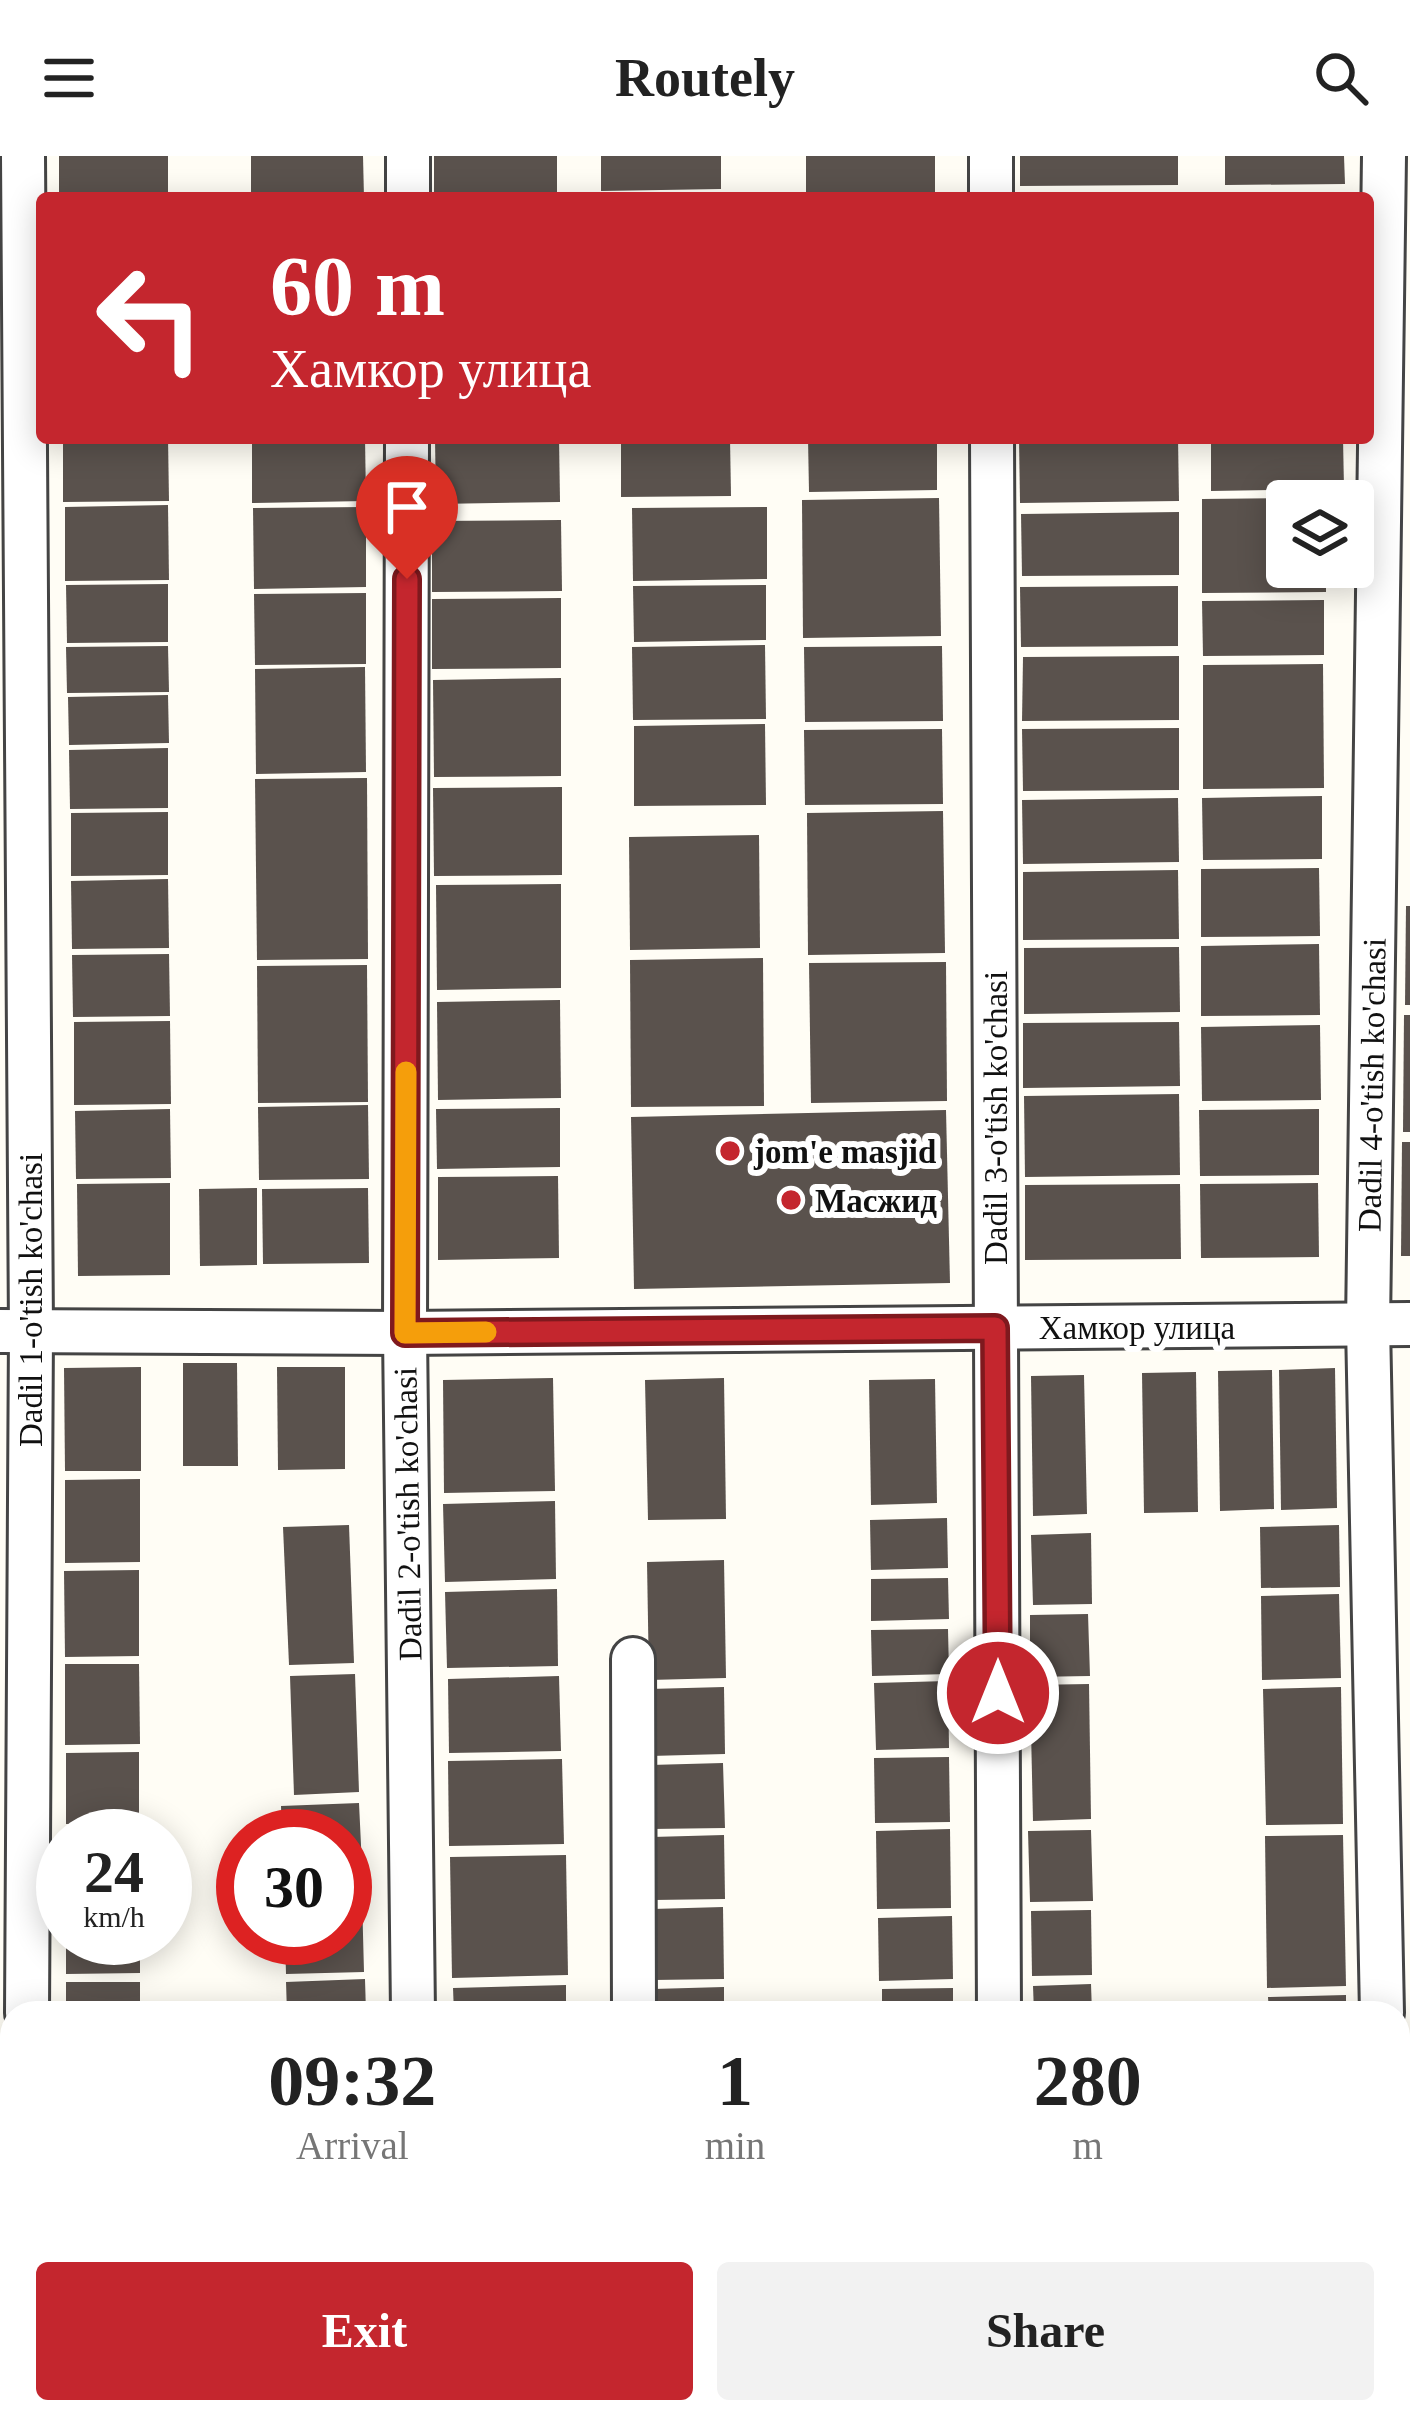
<!DOCTYPE html>
<html lang="en">
<head>
<meta charset="utf-8">
<style>
	:root { --surface:#fff; --page:#f2f2f2; --text:#222; --muted:#767676; --accent:#c4262e }
	body { margin:0; font-family:Georgia,serif; background:var(--page); color:var(--text); height:100vh; display:flex; flex-direction:column; font-size:45px; white-space:nowrap }
	* { box-sizing:border-box; margin:0 }
	p { font-size:39px; color:var(--muted) }
	.icon { flex:none; width:66px; height:66px; fill:none; stroke:currentColor; stroke-width:2; stroke-linecap:round; stroke-linejoin:round }
	.map { position:relative; flex:1; overflow:hidden }
	.details { position:absolute; left:0px; top:1845px; width:1410px; height:423px; display:flex; flex-direction:column; background:var(--surface); border-radius:36px 36px 0 0; box-shadow:0 6px 30px #0003 }
	.details>* { flex:none }
	.guide { position:absolute; left:36px; top:36px; width:1338px; height:252px; border-radius:12px; box-shadow:0 6px 30px #0003; background:#c4262e; color:#fff; overflow:hidden }
	.tools { position:absolute; left:1266px; top:324px; display:grid; gap:24px }
	.tools a { display:grid; place-items:center; width:108px; height:108px; border-radius:12px; background:var(--surface); box-shadow:0 6px 30px #0003; font-size:60px }
	.speed { position:absolute; left:36px; top:1653px; display:flex; gap:24px; font-size:60px; font-weight:700; text-align:center }
	.speed>* { display:grid; place-content:center; width:156px; height:156px; border-radius:50%; background:var(--surface); box-shadow:0 6px 30px #0003; line-height:1 }
	.speed small { font-size:30px; font-weight:400 }
	.speed .limit { border:18px solid #d22; background:#fff; color:#111 }
	.pin { position:absolute; display:grid; place-items:center; width:102px; height:102px; color:#fff; margin:-123px -51px; border-radius:50% 50% 50% 0; rotate:-45deg; box-shadow:0 0 12px #0007 }
	.pin .icon { rotate:45deg }
	.me { position:absolute; width:132px; margin:-66px; rotate:0deg; stroke-linejoin:round; filter:drop-shadow(0 0 9px #0008) }
	.turn { display:flex; align-items:center; gap:42px; height:252px; padding:0 36px; font-size:54px }
	.turn .icon { width:156px; height:156px; stroke-width:2.5 }
	.turn b { display:block; font-size:84px; line-height:102px }
	.eta { display:flex; justify-content:space-evenly; align-items:center; height:204px; text-align:center }
	.eta b { font-size:72px; font-weight:700; line-height:84px }
	.primary-button { display:flex; gap:24px; margin-top:auto; padding:24px 36px }
	.primary-button a { flex:1; height:138px; border-radius:12px; background:var(--accent); color:#fff; font-size:48px; font-weight:700; line-height:138px; text-align:center }
	.primary-button a+a { background:var(--page); color:var(--text) }
	header { display:flex; justify-content:space-between; align-items:center; height:156px; padding:0 36px; background:var(--surface); font-size:54px; font-weight:700 }
	.map>svg:first-child { display:block }
	.building { fill:#5a524d }
	.lines { fill:none; stroke-linecap:round; stroke-linejoin:round }
	.minor-casing { stroke:#444; stroke-width:48 }
	.minor { stroke:#fff; stroke-width:42 }
	.route-casing { stroke:#7f191e; stroke-width:30 }
	.route { stroke:#c4262e; stroke-width:21 }
	.slow { stroke:#f59e0b; stroke-width:21 }
	.poi-dot { fill:#c4262e; stroke:#fff; stroke-width:4.5 }
	.labels { text-anchor:middle; stroke-width:12; stroke-linejoin:round; paint-order:stroke }
	.street-label { font-size:33px; fill:#111; stroke:#fff }
	.poi-label { font-size:33px; font-weight:bold; fill:#111; stroke:#fff; text-anchor:start }
</style>
</head>
<body>
<header><svg class="icon" aria-label="menu" viewBox="0 0 24 24"><path d="M4 6h16M4 12h16M4 18h16"/></svg>Routely<svg class="icon" aria-label="search" viewBox="0 0 24 24"><circle cx="10" cy="10" r="6"/><path d="M15 15l6 6"/></svg></header>
<div class="map">
<svg width="1410" height="2267" viewBox="0 0 1410 2267">
	<rect width="100%" height="100%" fill="#fffdf5"/>
	<!-- building -->
	<g class="building">
		<rect x="59" y="0" width="109" height="42"/>
		<polygon points="251,0 363,0 364,42 251,42"/>
		<rect x="434" y="0" width="123" height="42"/>
		<polygon points="601,0 721,0 721,33 601,35"/>
		<rect x="806" y="0" width="129" height="42"/>
		<polygon points="1020,0 1178,0 1178,29 1020,30"/>
		<polygon points="1225,0 1344,0 1345,28 1225,29"/>
		<polygon points="1176,37 1176,42 1080,42 1080,38"/>
		<polygon points="63,282 168,282 169,345 63,346"/>
		<polygon points="252,282 365,282 366,345 252,347"/>
		<polygon points="435,282 559,282 560,346 436,348"/>
		<polygon points="621,282 730,282 731,340 621,341"/>
		<polygon points="808,282 937,282 937,334 809,336"/>
		<polygon points="1019,282 1178,282 1179,345 1020,347"/>
		<polygon points="1211,282 1343,282 1344,333 1211,335"/>
		<polygon points="939,342 941,480 803,482 802,344"/>
		<polygon points="1287,342 1287,411 1326,411 1326,436 1202,437 1202,343"/>
		<polygon points="168,349 169,424 65,425 65,351"/>
		<polygon points="366,351 366,431 254,433 253,352"/>
		<polygon points="767,351 767,423 633,425 632,352"/>
		<polygon points="1179,356 1179,419 1022,420 1021,358"/>
		<polygon points="561,364 562,435 432,436 432,365"/>
		<polygon points="168,428 168,486 67,487 66,429"/>
		<polygon points="766,429 766,484 634,486 633,430"/>
		<polygon points="1178,430 1178,490 1021,491 1020,431"/>
		<polygon points="366,437 366,508 255,509 254,438"/>
		<polygon points="561,442 561,512 432,513 432,443"/>
		<polygon points="1324,444 1324,499 1203,500 1202,445"/>
		<polygon points="765,489 766,563 633,564 632,491"/>
		<polygon points="168,490 169,536 67,537 66,491"/>
		<polygon points="942,490 943,565 805,566 804,491"/>
		<polygon points="1179,500 1179,564 1022,565 1023,501"/>
		<polygon points="1323,508 1324,632 1203,633 1203,509"/>
		<polygon points="365,511 366,616 256,618 255,513"/>
		<polygon points="561,522 561,620 434,621 433,524"/>
		<polygon points="168,539 169,587 69,589 68,541"/>
		<polygon points="765,568 766,649 634,650 634,570"/>
		<polygon points="1179,572 1179,634 1023,635 1022,573"/>
		<polygon points="942,573 943,648 805,649 804,574"/>
		<polygon points="168,592 168,652 70,653 69,594"/>
		<polygon points="367,622 368,803 257,804 255,623"/>
		<polygon points="562,631 562,719 434,720 433,632"/>
		<polygon points="1322,640 1322,703 1203,704 1202,642"/>
		<polygon points="1178,642 1179,706 1023,708 1022,644"/>
		<polygon points="943,655 945,797 808,799 807,657"/>
		<polygon points="168,656 168,719 71,720 71,657"/>
		<polygon points="759,679 760,792 630,794 629,681"/>
		<polygon points="1319,712 1320,780 1201,781 1201,713"/>
		<polygon points="1178,714 1179,783 1023,784 1023,716"/>
		<polygon points="168,723 169,792 72,793 71,725"/>
		<polygon points="561,728 561,832 437,834 436,729"/>
		<polygon points="1406,750 1410,750 1410,849 1405,849"/>
		<polygon points="1319,788 1320,859 1201,860 1201,790"/>
		<polygon points="1179,791 1180,856 1024,858 1024,792"/>
		<polygon points="169,798 170,860 73,861 72,799"/>
		<polygon points="763,802 764,950 631,951 630,804"/>
		<polygon points="946,806 947,945 811,947 809,807"/>
		<polygon points="367,809 368,946 258,947 257,810"/>
		<polygon points="560,844 561,942 438,944 437,846"/>
		<polygon points="1404,859 1410,859 1410,976 1403,976"/>
		<polygon points="170,865 171,948 74,949 74,866"/>
		<polygon points="1179,866 1180,930 1023,932 1023,867"/>
		<polygon points="1320,869 1321,944 1202,945 1201,871"/>
		<polygon points="1179,938 1180,1019 1025,1021 1024,940"/>
		<polygon points="368,949 369,1023 259,1024 258,951"/>
		<polygon points="560,952 560,1011 437,1013 436,953"/>
		<polygon points="170,953 171,1022 76,1023 75,955"/>
		<polygon points="1319,953 1319,1019 1200,1020 1199,954"/>
		<polygon points="946,954 950,1127 634,1133 631,961"/>
		<polygon points="1402,986 1410,986 1410,1100 1401,1100"/>
		<polygon points="558,1020 559,1102 438,1104 438,1021"/>
		<polygon points="170,1027 170,1119 78,1120 77,1028"/>
		<polygon points="1318,1027 1319,1101 1201,1102 1200,1028"/>
		<polygon points="1180,1028 1181,1103 1025,1104 1025,1029"/>
		<polygon points="257,1032 257,1109 200,1110 199,1033"/>
		<polygon points="368,1032 369,1107 263,1108 262,1033"/>
		<polygon points="183,1207 237,1207 238,1310 183,1310"/>
		<polygon points="141,1211 141,1315 65,1315 64,1212"/>
		<polygon points="277,1211 345,1211 345,1313 278,1314"/>
		<polygon points="1335,1212 1337,1352 1281,1354 1279,1214"/>
		<polygon points="1272,1214 1274,1353 1220,1355 1218,1215"/>
		<polygon points="1196,1216 1198,1356 1144,1357 1142,1217"/>
		<polygon points="1084,1219 1087,1358 1033,1360 1031,1220"/>
		<polygon points="553,1222 555,1335 444,1337 443,1224"/>
		<polygon points="724,1222 726,1363 648,1364 645,1224"/>
		<polygon points="935,1223 937,1347 871,1349 869,1224"/>
		<polygon points="140,1323 140,1406 65,1407 65,1324"/>
		<polygon points="555,1345 556,1423 445,1426 443,1348"/>
		<polygon points="947,1362 948,1412 871,1414 870,1364"/>
		<polygon points="349,1369 354,1507 289,1509 283,1371"/>
		<polygon points="1339,1369 1340,1431 1261,1432 1260,1371"/>
		<polygon points="1091,1377 1092,1448 1033,1449 1031,1379"/>
		<polygon points="724,1404 726,1522 649,1524 647,1406"/>
		<polygon points="139,1414 139,1500 65,1501 64,1415"/>
		<polygon points="948,1422 949,1463 871,1465 871,1423"/>
		<polygon points="557,1433 558,1510 447,1512 445,1436"/>
		<polygon points="1339,1438 1341,1522 1262,1524 1261,1440"/>
		<polygon points="1088,1458 1090,1520 1030,1521 1030,1459"/>
		<polygon points="948,1473 949,1518 872,1520 871,1474"/>
		<polygon points="65,1508 139,1508 140,1588 65,1589"/>
		<polygon points="355,1518 359,1636 294,1639 290,1520"/>
		<polygon points="559,1520 561,1595 449,1597 448,1523"/>
		<polygon points="948,1525 949,1592 876,1594 874,1527"/>
		<polygon points="1089,1528 1091,1663 1033,1665 1030,1529"/>
		<polygon points="724,1531 725,1598 650,1600 649,1533"/>
		<polygon points="1341,1531 1343,1668 1266,1669 1263,1533"/>
		<polygon points="139,1596 139,1667 66,1668 66,1597"/>
		<polygon points="949,1601 950,1666 875,1667 874,1602"/>
		<polygon points="562,1603 564,1688 449,1690 448,1605"/>
		<polygon points="723,1607 725,1672 651,1673 650,1609"/>
		<polygon points="359,1647 363,1731 345,1732 345,1680 282,1680 281,1650"/>
		<polygon points="950,1673 951,1752 877,1753 876,1675"/>
		<polygon points="1091,1674 1093,1745 1030,1746 1028,1675"/>
		<rect x="65" y="1675" width="76" height="5"/>
		<polygon points="724,1679 725,1743 653,1744 652,1681"/>
		<polygon points="1343,1679 1346,1830 1267,1832 1265,1680"/>
		<polygon points="566,1699 568,1819 452,1822 450,1701"/>
		<polygon points="362,1741 364,1816 286,1818 285,1782 345,1782 345,1742"/>
		<polygon points="723,1751 724,1823 653,1824 652,1753"/>
		<polygon points="1091,1754 1092,1819 1032,1820 1031,1755"/>
		<polygon points="952,1760 953,1823 879,1825 878,1762"/>
		<polygon points="66,1782 140,1782 140,1817 66,1818"/>
		<polygon points="365,1823 366,1857 287,1857 286,1826"/>
		<rect x="66" y="1826" width="74" height="31"/>
		<polygon points="1091,1828 1092,1857 1034,1857 1033,1830"/>
		<polygon points="566,1829 566,1857 454,1857 453,1832"/>
		<polygon points="724,1831 724,1857 653,1857 653,1833"/>
		<polygon points="953,1832 953,1857 882,1857 882,1833"/>
		<polygon points="1346,1839 1346,1857 1269,1857 1268,1841"/>
		<rect x="70" y="2256" width="67" height="11"/>
		<rect x="300" y="2256" width="71" height="11"/>
		<rect x="660" y="2256" width="67" height="11"/>
		<rect x="891" y="2256" width="60" height="11"/>
		<rect x="1031" y="2256" width="61" height="11"/>
		<polygon points="1278,2256 1351,2256 1352,2267 1279,2267"/>
		<polygon points="572,2259 572,2267 461,2267 461,2261"/>
	</g>
	<g class="lines">
		<!-- minor casing -->
		<g class="minor-casing">
			<g id="minor">
				<polyline points="23,0 31,1175 27,1857"/>
				<polyline points="991,0 991,42"/>
				<polyline points="408,42 408,0"/>
				<polyline points="407,282 405,1177 413,1857"/>
				<polyline points="992,282 999,1857"/>
				<polyline points="0,1175 405,1177 1410,1168"/>
				<polyline points="633,1503 634,1857"/>
				<polyline points="1382,1857 1368,1169 1384,0"/>
				<polyline points="418,2256 418,2267"/>
				<polyline points="634,2256 634,2267"/>
				<polyline points="1002,2256 1002,2267"/>
				<polyline points="1390,2256 1390,2267"/>
				<polyline points="25,2267 25,2256"/>
			</g>
		</g>
		<!-- minor -->
		<use href="#minor" class="minor"/>
	</g>
	<g class="lines">
		<!-- route casing -->
		<g class="route-casing">
			<polyline id="route" points="407,423 405,1177 995,1172 998,1537"/>
		</g>
		<!-- route -->
		<use href="#route" class="route"/>
		<!-- slow -->
		<polyline class="slow" points="406,916 405,1177 486,1176"/>
	</g>
	<!-- markers -->
	<g class="poi-dot">
		<circle cx="730" cy="995" r="12"/>
		<circle cx="791" cy="1044" r="12"/>
	</g>
	<g class="labels">
		<!-- street labels -->
		<g class="street-label">
			<text transform="translate(1371 929) rotate(-89)" y="12">Dadil 4-o'tish ko'chasi</text>
			<text transform="translate(995 962) rotate(-90)" y="12">Dadil 3-o'tish ko'chasi</text>
			<text transform="translate(30 1144) rotate(-90)" y="12">Dadil 1-o'tish ko'chasi</text>
			<text x="1137" y="1183">Хамкор улица</text>
			<text transform="translate(407 1358) rotate(-91)" y="12">Dadil 2-o'tish ko'chasi</text>
		</g>
		<!-- poi labels -->
		<g class="poi-label">
			<text x="754" y="1007">jom'e masjid</text>
			<text x="815" y="1056">Масжид</text>
		</g>
	</g>
</svg>
<div class="tools">
<a><svg class="icon" aria-label="layers" viewBox="0 0 24 24"><path d="M12 4l9 5-9 5-9-5zM3 14l9 5 9-5"/></svg></a>
</div>
<div class="speed"><div>24<small>km/h</small></div><div class="limit">30</div></div>
<div class="pin" style="left:407px;top:423px;background:#d93025"><svg class="icon" aria-label="arrive" viewBox="0 0 24 24"><path d="M6 21V4h12l-3 4 3 4H6"/></svg></div>
<svg class="me" style="left:998px;top:1537px" viewBox="-20 -20 40 40"><circle r="17" fill="#c4262e" stroke="#fff" stroke-width="3"/><path d="M0-11L8 9 0 5-8 9z" fill="#fff"/></svg>
<div class="guide">
<div class="turn"><svg class="icon" aria-label="left" viewBox="0 0 24 24"><path d="M17 20v-9H6M10 6l-5 5 5 5"/></svg><div><b>60 m</b>Хамкор улица</div></div>
</div>
<section class="details">
<div class="eta">
<div><b>09:32</b><p>Arrival</p></div>
<div><b>1</b><p>min</p></div>
<div><b>280</b><p>m</p></div>
</div>
<div class="primary-button"><a>Exit</a><a>Share</a></div>
</section>
</div>
</body>
</html>
